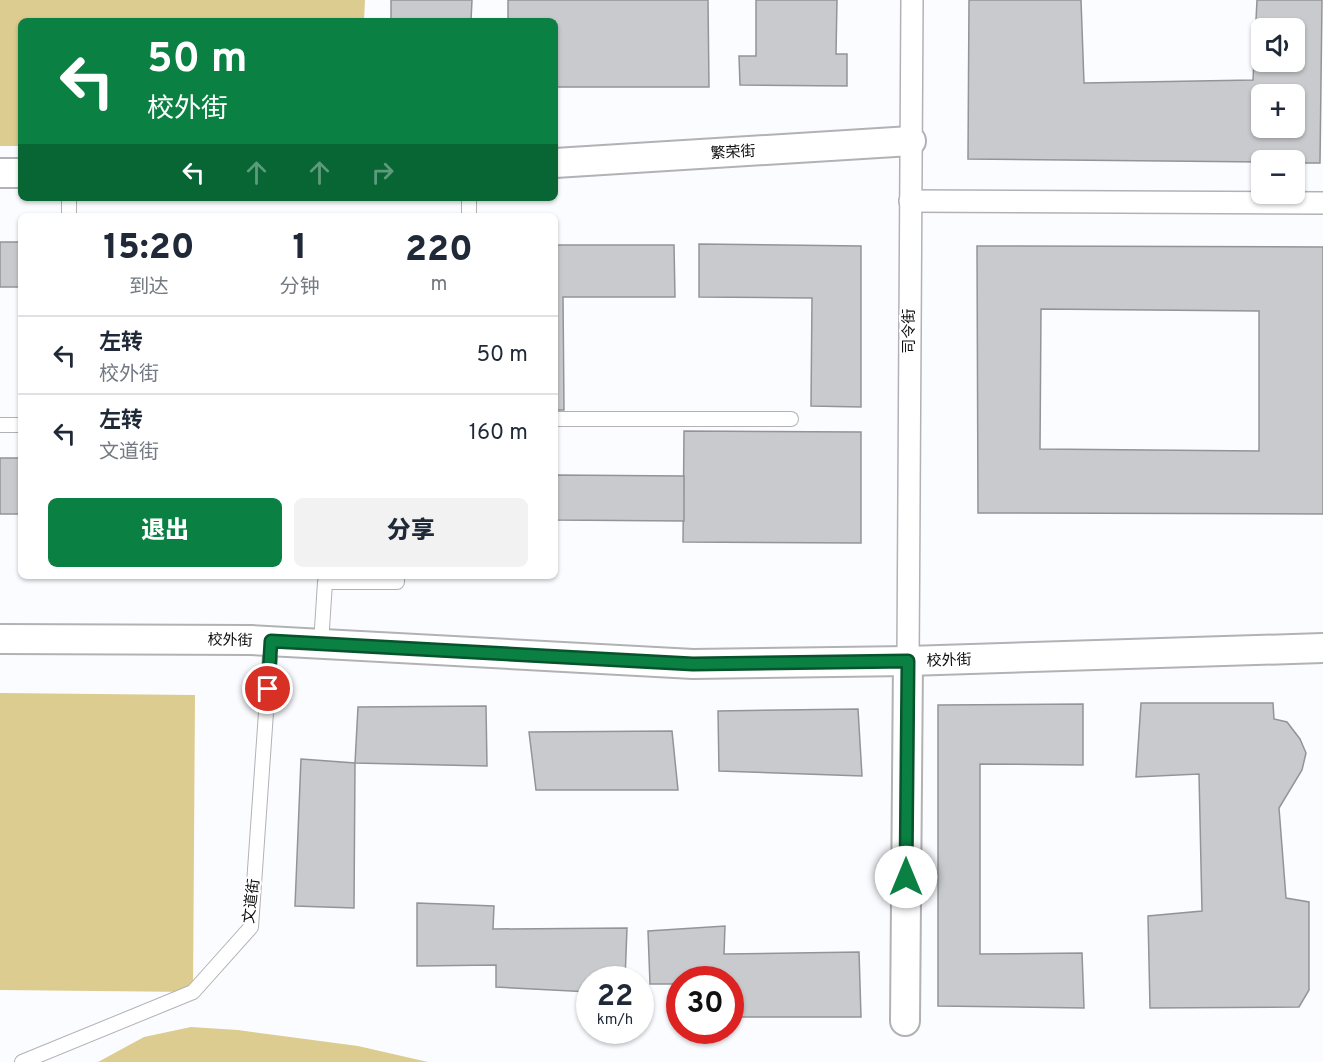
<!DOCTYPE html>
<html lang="zh">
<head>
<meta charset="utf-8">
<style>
	:root { --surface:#fff; --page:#f2f2f3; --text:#1f2937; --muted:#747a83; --line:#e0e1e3; --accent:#0b8043 }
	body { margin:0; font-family:Overpass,"Noto Sans SC",sans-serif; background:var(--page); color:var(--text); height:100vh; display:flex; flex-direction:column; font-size:22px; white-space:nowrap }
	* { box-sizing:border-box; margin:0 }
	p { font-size:20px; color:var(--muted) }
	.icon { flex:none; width:33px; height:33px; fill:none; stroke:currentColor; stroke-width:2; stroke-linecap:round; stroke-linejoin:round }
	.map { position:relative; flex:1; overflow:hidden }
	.sheet { position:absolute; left:18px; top:213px; width:540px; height:366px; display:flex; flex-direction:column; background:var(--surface); border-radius:9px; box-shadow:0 2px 4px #0004 }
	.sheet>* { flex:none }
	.guide { position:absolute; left:18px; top:18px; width:540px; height:183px; border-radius:9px; box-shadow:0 2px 4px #0004; background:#0b8043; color:#fff; overflow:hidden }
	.tools { position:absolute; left:1251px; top:18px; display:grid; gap:12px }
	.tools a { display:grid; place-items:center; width:54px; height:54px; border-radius:9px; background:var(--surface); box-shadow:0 2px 4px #0004; font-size:30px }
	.speed { position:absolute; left:576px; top:966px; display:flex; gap:12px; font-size:30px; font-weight:700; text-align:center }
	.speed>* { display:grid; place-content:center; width:78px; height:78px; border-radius:50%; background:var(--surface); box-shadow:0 2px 4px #0004; line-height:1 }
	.speed small { font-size:15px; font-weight:400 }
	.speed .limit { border:9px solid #d22; background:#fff; color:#111 }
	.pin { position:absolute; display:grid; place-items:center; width:51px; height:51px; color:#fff; margin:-26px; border:3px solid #fff; border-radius:50%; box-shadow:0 2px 6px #0007 }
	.me { position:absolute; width:66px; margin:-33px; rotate:0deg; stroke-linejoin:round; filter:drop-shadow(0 0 4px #0008) }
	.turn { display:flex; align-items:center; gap:21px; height:126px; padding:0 30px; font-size:27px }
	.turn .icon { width:78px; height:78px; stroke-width:2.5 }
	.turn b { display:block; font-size:42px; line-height:51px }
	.lanes { display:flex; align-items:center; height:57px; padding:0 30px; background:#0003; justify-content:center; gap:30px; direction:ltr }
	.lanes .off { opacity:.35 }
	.eta { display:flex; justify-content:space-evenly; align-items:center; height:102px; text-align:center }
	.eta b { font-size:36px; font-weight:800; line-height:42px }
	.button { display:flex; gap:12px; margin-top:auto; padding:12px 30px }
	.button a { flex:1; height:69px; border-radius:9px; background:var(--accent); color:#fff; font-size:24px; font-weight:800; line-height:69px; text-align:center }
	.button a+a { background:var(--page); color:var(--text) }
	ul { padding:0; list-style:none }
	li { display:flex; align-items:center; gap:18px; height:78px; padding:0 30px; border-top:2px solid var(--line) }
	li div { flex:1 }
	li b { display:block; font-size:22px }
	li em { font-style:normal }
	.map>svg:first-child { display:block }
	.green { fill:#dccc90 }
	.building { fill:#c9cacd; stroke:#939496; stroke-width:1.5; fill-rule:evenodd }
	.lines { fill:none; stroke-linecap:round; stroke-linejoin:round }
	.service-casing { stroke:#b2b2b5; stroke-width:16 }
	.pedestrian-casing { stroke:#b2b2b5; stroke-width:24 }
	.minor-casing { stroke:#b2b2b5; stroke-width:32 }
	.service { stroke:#fff; stroke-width:14 }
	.pedestrian { stroke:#fff; stroke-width:21 }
	.minor { stroke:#fff; stroke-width:28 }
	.route-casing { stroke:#07532c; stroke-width:15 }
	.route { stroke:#0b8043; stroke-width:10 }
	.labels { text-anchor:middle; stroke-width:4.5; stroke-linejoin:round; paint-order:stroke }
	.street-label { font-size:15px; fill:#0e0e0f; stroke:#fff }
</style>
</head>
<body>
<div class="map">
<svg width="1323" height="1062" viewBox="0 0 1323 1062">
	<rect width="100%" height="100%" fill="#fbfcff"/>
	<!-- green -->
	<g class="green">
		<polygon points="0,0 365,0 364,21 21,21 21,146 0,146"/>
		<polygon points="0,693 195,695 193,992 0,990"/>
		<polygon points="191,1027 238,1030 358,1046 428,1062 98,1062 144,1037"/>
	</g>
	<!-- building -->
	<g class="building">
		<polygon points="391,0 472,0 471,21 391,21"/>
		<polygon points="508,0 708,0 709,87 555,87 555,21 508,21"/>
		<polygon points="756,0 837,0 836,54 847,54 847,86 740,85 739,56 756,56"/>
		<path d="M969,0H1081L1084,83L1253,80L1257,0H1322L1320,163H1294V160H1262V162L968,159ZM1262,28H1294V62H1262ZM1262,94H1294V128H1262Z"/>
		<rect x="0" y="242" width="21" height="45"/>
		<polygon points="699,244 861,246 861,407 811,406 812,298 699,297"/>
		<polygon points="555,245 674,245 675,297 563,297 564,410 555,410"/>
		<path d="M977,246L1323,247V514L978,513ZM1041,309L1259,311V451L1040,449Z"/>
		<polygon points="684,431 861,432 861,543 683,542"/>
		<rect x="0" y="458" width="21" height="56"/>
		<polygon points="555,475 684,476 684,521 555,520"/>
		<polygon points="1141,703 1273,703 1274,719 1287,722 1300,739 1306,753 1302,770 1279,808 1286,898 1309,902 1309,990 1299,1007 1150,1008 1148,916 1202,911 1199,774 1136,777"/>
		<polygon points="1083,704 1083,765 980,764 980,954 1082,953 1084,1008 938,1006 938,705"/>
		<polygon points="486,706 487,766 355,763 358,707"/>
		<polygon points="858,709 862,776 719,771 718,711"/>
		<polygon points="672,731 678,790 536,790 529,732"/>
		<polygon points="301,759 355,763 354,908 295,906"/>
		<polygon points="417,903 494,906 493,929 627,928 625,980 590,980 590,992 496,987 496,965 417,966"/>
		<polygon points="725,926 724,954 859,952 861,1017 730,1017 730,980 680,980 680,984 650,984 648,931"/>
	</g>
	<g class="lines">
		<!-- service casing -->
		<g class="service-casing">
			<g id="service">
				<polyline points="469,198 469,216"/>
				<polyline points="69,216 69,198"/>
				<polyline points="555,419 791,419"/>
				<polyline points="0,425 21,425"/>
				<polyline points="321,644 325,582 397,582 397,576"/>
				<polyline points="22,1062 193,992 251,927 271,641"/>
			</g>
		</g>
		<!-- pedestrian casing -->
		<g class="pedestrian-casing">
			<g id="pedestrian">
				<polyline points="910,201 1323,203"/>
				<polyline points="908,661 912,0"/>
			</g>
		</g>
		<!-- minor casing -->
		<g class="minor-casing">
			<g id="minor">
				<polyline points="555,163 911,141"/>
				<polyline points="0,173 21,173"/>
				<polyline points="0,639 251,640 693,664 908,661 1323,648"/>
				<polyline points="905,1021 908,661"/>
			</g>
		</g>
		<!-- service -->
		<use href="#service" class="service"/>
		<!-- pedestrian -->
		<use href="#pedestrian" class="pedestrian"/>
		<!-- minor -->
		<use href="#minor" class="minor"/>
	</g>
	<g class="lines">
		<!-- route casing -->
		<g class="route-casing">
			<polyline id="route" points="268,689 271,641 693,664 908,661 906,877"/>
		</g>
		<!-- route -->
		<use href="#route" class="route"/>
	</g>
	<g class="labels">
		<!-- street labels -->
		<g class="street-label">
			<text transform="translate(733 152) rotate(-3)" y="5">繁荣街</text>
			<text transform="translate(909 331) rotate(-90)" y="5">司令街</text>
			<text transform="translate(230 640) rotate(1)" y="5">校外街</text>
			<text transform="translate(949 660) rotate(-2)" y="5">校外街</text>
			<text transform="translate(251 901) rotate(-83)" y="5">文道街</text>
		</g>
	</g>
</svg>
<div class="tools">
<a><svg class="icon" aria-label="sound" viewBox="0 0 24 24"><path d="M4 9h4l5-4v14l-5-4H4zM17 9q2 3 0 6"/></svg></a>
<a>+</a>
<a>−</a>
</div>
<div class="speed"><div>22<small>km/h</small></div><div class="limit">30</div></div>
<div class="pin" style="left:268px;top:689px;background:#d93025"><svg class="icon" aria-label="arrive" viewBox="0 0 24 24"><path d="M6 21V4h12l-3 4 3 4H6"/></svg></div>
<svg class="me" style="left:906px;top:877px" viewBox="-20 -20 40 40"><circle r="19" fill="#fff"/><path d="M0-13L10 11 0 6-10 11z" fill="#0b8043"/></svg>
<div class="guide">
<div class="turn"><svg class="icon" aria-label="left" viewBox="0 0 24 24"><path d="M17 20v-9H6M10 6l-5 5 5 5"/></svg><div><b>50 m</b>校外街</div></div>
<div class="lanes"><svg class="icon" aria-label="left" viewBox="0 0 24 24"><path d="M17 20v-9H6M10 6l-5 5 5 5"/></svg><svg class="icon off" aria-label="ahead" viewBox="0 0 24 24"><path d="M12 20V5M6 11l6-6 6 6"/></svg><svg class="icon off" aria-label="ahead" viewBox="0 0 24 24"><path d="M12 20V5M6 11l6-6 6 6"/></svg><svg class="icon off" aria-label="right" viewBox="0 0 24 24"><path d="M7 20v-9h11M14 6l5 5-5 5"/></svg></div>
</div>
<section class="sheet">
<div class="eta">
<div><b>15:20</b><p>到达</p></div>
<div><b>1</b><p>分钟</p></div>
<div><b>220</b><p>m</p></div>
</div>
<ul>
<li><svg class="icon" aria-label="left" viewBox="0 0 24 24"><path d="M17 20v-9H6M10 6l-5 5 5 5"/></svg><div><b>左转</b><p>校外街</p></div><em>50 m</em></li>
<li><svg class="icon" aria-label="left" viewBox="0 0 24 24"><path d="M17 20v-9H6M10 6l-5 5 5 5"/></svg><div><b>左转</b><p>文道街</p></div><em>160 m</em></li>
</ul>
<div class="button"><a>退出</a><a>分享</a></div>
</section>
</div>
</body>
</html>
